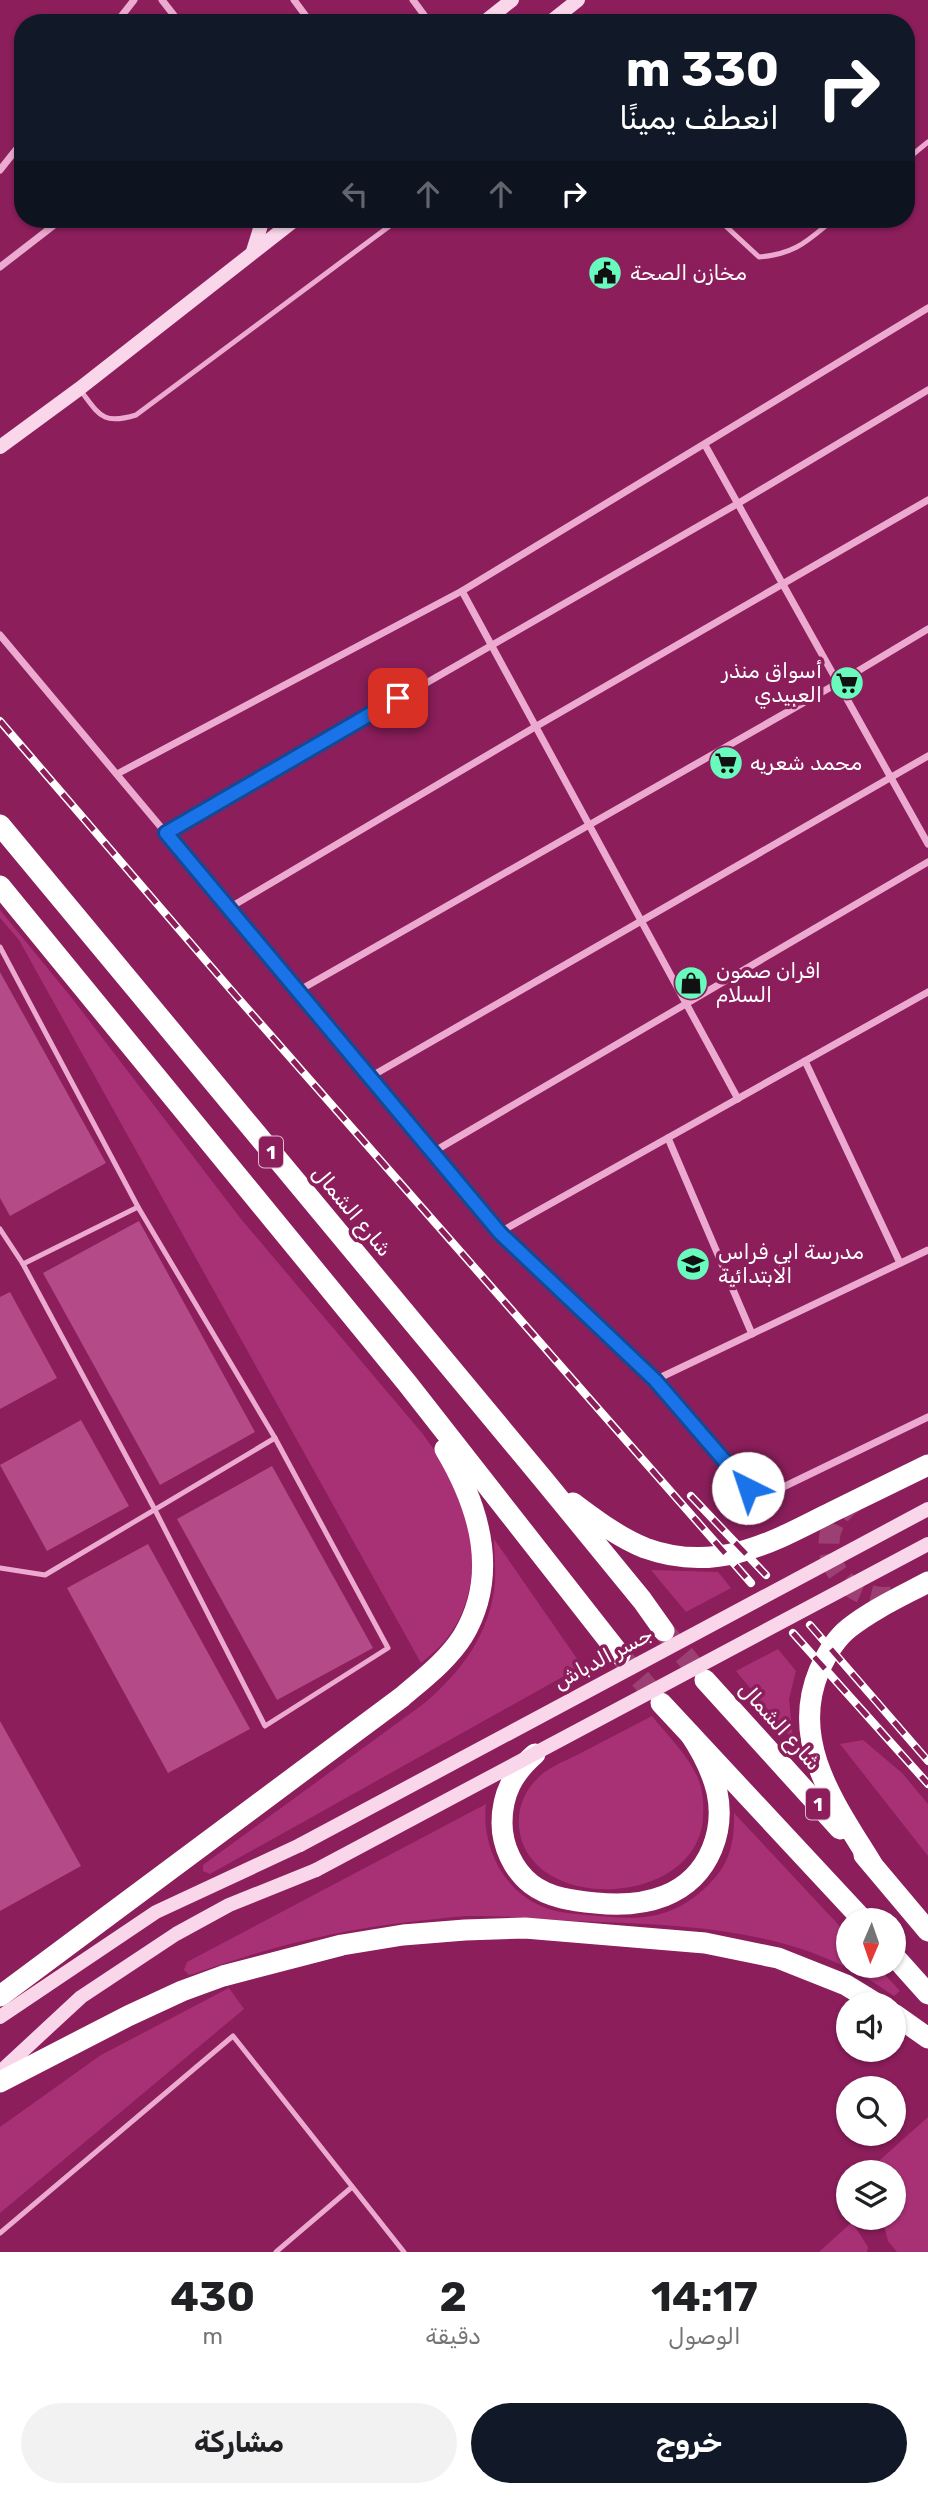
<!DOCTYPE html>
<html lang="ar">
<head>
<meta charset="utf-8">
<style>
	:root { --surface:#fff; --page:#f2f2f2; --text:#202124; --muted:#757577; --accent:#111827 }
	body { margin:0; font-family:Rubik,"Noto Naskh Arabic",sans-serif; background:var(--page); color:var(--text); direction:rtl; height:100vh; display:flex; flex-direction:column; font-size:26px; white-space:nowrap }
	* { box-sizing:border-box; margin:0 }
	p { font-size:23px; color:var(--muted) }
	.icon { flex:none; width:38px; height:38px; fill:none; stroke:currentColor; stroke-width:2; stroke-linecap:round; stroke-linejoin:round }
	.map { position:relative; height:2252px; overflow:hidden; direction:ltr }
	.details { display:flex; flex-direction:column; background:var(--surface); flex:1 }
	.details>* { flex:none }
	.top-card { position:absolute; left:14px; top:14px; width:901px; height:214px; border-radius:28px; box-shadow:0 2px 5px #0004; direction:rtl; background:#111827; color:#fff; overflow:hidden }
	.needle { width:46px; rotate:182deg }
	.tools { position:absolute; left:836px; top:1908px; display:grid; gap:14px }
	.tools a { display:grid; place-items:center; width:70px; height:70px; border-radius:50%; background:var(--surface); box-shadow:0 2px 5px #0004; font-size:35px }
	.pin { position:absolute; display:grid; place-items:center; width:60px; height:60px; color:#fff; margin:-30px; border-radius:14px; box-shadow:0 4px 10px #0006 }
	.me { position:absolute; width:77px; margin:-38px; rotate:319deg; stroke-linejoin:round; filter:drop-shadow(0 0 5px #0008) }
	.turn { display:flex; align-items:center; gap:24px; height:147px; padding:0 21px; font-size:32px }
	.turn .icon { width:91px; height:91px; stroke-width:2.5 }
	.turn b { display:block; font-size:49px; line-height:60px }
	.lanes { display:flex; align-items:center; height:66px; padding:0 21px; background:#0003; justify-content:center; gap:35px; direction:ltr }
	.lanes .off { opacity:.35 }
	.eta { display:flex; justify-content:space-evenly; align-items:center; height:119px; text-align:center }
	.eta b { font-size:42px; font-weight:700; line-height:49px }
	.primary-button { display:flex; gap:14px; margin-top:auto; padding:14px 21px }
	.primary-button a { flex:1; height:80px; border-radius:42px; background:var(--accent); color:#fff; font-size:28px; font-weight:700; line-height:80px; text-align:center }
	.primary-button a+a { background:var(--page); color:var(--text) }
	.map>svg:first-child { display:block }
	.green { fill:#a83176 }
	.building { fill:#b44a87 }
	.lines { fill:none; stroke-linecap:round; stroke-linejoin:round }
	.highway-tunnel { stroke:#9c4074; stroke-width:21; stroke-dasharray:21 10; stroke-linecap:butt }
	.lane { stroke:#ecaad0; stroke-width:5 }
	.street { stroke:#ecaad0; stroke-width:7 }
	.secondary { stroke:#f9d6e9; stroke-width:14 }
	.highway { stroke:#fff; stroke-width:21 }
	.rail-casing { stroke:#fff; stroke-width:8 }
	.rail { stroke:#8b1e5b; stroke-width:5; stroke-dasharray:16; stroke-linecap:butt }
	.secondary-bridge { stroke:#f9d6e9; stroke-width:14 }
	.route-casing { stroke:#114b97; stroke-width:18 }
	.route { stroke:#1a73e8; stroke-width:12 }
	.labels { text-anchor:middle; stroke-width:7; stroke-linejoin:round; paint-order:stroke }
	.shield { fill:#8b1e5b; stroke:#dcbcce; stroke-width:2 }
	.shield-label { font-size:19px; font-weight:bold; fill:#fff }
	.poi-label { font-size:21px; fill:#fff; stroke:#8b1e5b; text-anchor:start }
	.street-label { font-size:21px; fill:#fff; stroke:#8b1e5b }
</style>
</head>
<body>
<div class="map">
<svg width="928" height="2252" viewBox="0 0 928 2252">
	<rect width="100%" height="100%" fill="#8b1e5b"/>
	<!-- green -->
	<g class="green">
		<path d="M0,910L71,997L241,1219L422,1433C439,1456 457,1481 465,1508C478,1550 475,1602 448,1637C441,1647 430,1655 421,1663L19,940L0,918Z"/>
		<path d="M494,1539L582,1666L210,1874L203,1871V1865L422,1705C461,1673 490,1634 495,1583C496,1568 494,1554 494,1539Z"/>
		<polygon points="651,1570 718,1572 731,1588 686,1612"/>
		<polygon points="778,1649 796,1671 789,1699 793,1740 736,1671"/>
		<path d="M652,1716C667,1735 687,1754 697,1776C703,1789 704,1803 703,1817C699,1905 537,1915 520,1834C516,1814 522,1794 536,1780C546,1768 563,1762 577,1755C602,1742 627,1729 652,1716Z"/>
		<polygon points="863,1740 902,1773 928,1804 928,1856 840,1744"/>
		<path d="M486,1804C481,1845 502,1889 541,1906C559,1914 579,1914 599,1916C641,1920 670,1919 703,1890C715,1879 726,1866 730,1850C734,1838 734,1825 734,1813L849,1936V1965H876L900,1991L894,1996C805,1932 706,1926 600,1922C556,1921 512,1915 468,1916C448,1917 429,1920 409,1922C332,1931 266,1948 193,1974L189,1975L184,1970L187,1962Z"/>
		<polygon points="229,1988 244,2009 0,2213 0,2127 101,2055"/>
		<polygon points="928,2117 928,2252 897,2252 888,2241 882,2217 894,2217 894,2172 870,2172 870,2169"/>
		<polygon points="852,2222 868,2247 867,2252 819,2252"/>
	</g>
	<!-- building -->
	<g class="building">
		<polygon points="0,972 106,1163 10,1216 0,1198"/>
		<polygon points="139,1221 255,1432 160,1485 43,1273"/>
		<polygon points="10,1292 57,1378 0,1409 0,1297"/>
		<polygon points="81,1420 129,1506 47,1551 0,1465"/>
		<polygon points="272,1466 373,1648 277,1700 177,1519"/>
		<polygon points="148,1544 250,1729 168,1773 67,1588"/>
		<polygon points="0,1721 81,1866 0,1911"/>
	</g>
	<g class="lines">
		<!-- highway-tunnel -->
		<g class="highway-tunnel">
			<path d="M855,1501C800,1536 840,1612 902,1595"/>
			<polyline points="664,1631 705,1680"/>
			<polyline points="620,1655 661,1703"/>
		</g>
		<!-- lane -->
		<g class="lane">
			<polyline points="906,160 928,142"/>
			<path d="M559,219C570,224 590,225 600,219"/>
			<path d="M718,219L759,257C796,254 807,241 834,219"/>
			<path d="M81,391C100,416 103,425 136,415L399,219"/>
			<polyline points="0,947 138,1207 275,1438 388,1648 265,1726 154,1508 23,1264 0,1229"/>
			<polyline points="23,1264 138,1207"/>
			<polyline points="0,1568 45,1575 275,1438"/>
			<polyline points="0,2233 233,2036 404,2252"/>
			<polyline points="276,2252 352,2187"/>
		</g>
		<!-- street -->
		<g class="street">
			<polyline points="162,0 180,23"/>
			<polyline points="294,0 311,23"/>
			<polyline points="413,0 430,23"/>
			<polyline points="116,23 134,0"/>
			<polyline points="0,170 23,141"/>
			<polyline points="0,267 62,219"/>
			<polyline points="705,445 928,844"/>
			<polyline points="462,591 738,1099"/>
			<polyline points="0,635 500,1232 655,1380 748,1488 760,1493 775,1491 928,1417"/>
			<polyline points="117,774 462,591 928,308"/>
			<polyline points="166,833 737,504 928,390"/>
			<polyline points="229,908 535,727 928,500"/>
			<polyline points="298,991 838,683 928,629"/>
			<polyline points="805,1061 900,1263"/>
			<polyline points="370,1077 928,756"/>
			<polyline points="668,1138 752,1334"/>
			<polyline points="433,1152 928,862"/>
			<polyline points="500,1232 928,992"/>
			<polyline points="655,1380 928,1250"/>
		</g>
		<!-- secondary -->
		<g class="secondary">
			<polyline points="483,23 512,0"/>
			<polyline points="549,23 578,0"/>
			<polyline points="253,251 263,219"/>
			<polyline points="0,447 79,389 296,219"/>
			<polyline points="0,2017 156,1912 300,1845"/>
			<polyline points="0,2072 81,1997 176,1934 229,1905 316,1870"/>
		</g>
		<!-- highway -->
		<g class="highway">
			<polyline points="0,825 543,1479 642,1600 664,1631"/>
			<polyline points="0,886 407,1383 620,1655"/>
			<path d="M573,1503C596,1520 618,1537 645,1548C716,1574 771,1543 832,1512C864,1496 896,1481 928,1465"/>
			<polyline points="705,1680 840,1829"/>
			<polyline points="661,1703 863,1920"/>
			<path d="M535,1754C513,1773 502,1794 502,1823C502,1845 513,1870 531,1884C549,1898 574,1901 596,1903C644,1908 692,1897 712,1849C719,1832 721,1811 717,1792C712,1771 702,1752 690,1734"/>
			<polyline points="864,1855 928,1931"/>
			<path d="M872,1864C836,1805 789,1743 819,1671C826,1655 835,1639 849,1628C873,1609 902,1596 928,1582"/>
			<polyline points="894,1956 928,1994"/>
			<path d="M0,1996L402,1697C423,1679 448,1660 463,1636C500,1574 479,1506 445,1449"/>
			<polyline points="894,2014 928,2038"/>
			<polyline points="0,2082 128,2016 182,1991 223,1976 342,1945 403,1935 465,1930 525,1928 705,1943 778,1958 846,1985 877,2004"/>
		</g>
		<!-- rail casing -->
		<g class="rail-casing">
			<g id="rail">
				<polyline points="0,721 231,990 751,1583"/>
				<polyline points="691,1496 766,1575"/>
				<polyline points="810,1625 928,1761"/>
				<polyline points="793,1633 928,1784"/>
			</g>
		</g>
		<!-- rail -->
		<use href="#rail" class="rail"/>
		<!-- secondary-bridge -->
		<g class="secondary-bridge">
			<polyline points="300,1845 928,1509"/>
			<polyline points="316,1870 928,1544"/>
		</g>
	</g>
	<g class="lines">
		<!-- route casing -->
		<g class="route-casing">
			<polyline id="route" points="398,698 166,833 500,1233 655,1380 748,1488"/>
		</g>
		<!-- route -->
		<use href="#route" class="route"/>
	</g>
	<!-- icons -->
	<defs>
		<g id="civic-disc" transform="scale(1.75)"><circle r="9.5" fill="#69fbbe" stroke="#8b1e5b"/><path d="M-.6-6.5H3V-4.5H.6V-3L4-1V1h2V6H-6V1h2V-1L-.6-3ZM-1.2 2.5V6h2.4V2.5Z" fill="#111"/></g>
		<g id="supermarket-disc" transform="scale(1.75)"><circle r="9.5" fill="#69fbbe" stroke="#8b1e5b"/><path d="M-6-5.5h2.5l.6 2H6L4.5 2H-2.5L-4.4-4H-6ZM-1.5 3.2a1.3 1.3 0 1 0 .1 0ZM3 3.2a1.3 1.3 0 1 0 .1 0Z" fill="#111"/></g>
		<g id="shop-disc" transform="scale(1.75)"><circle r="9.5" fill="#69fbbe" stroke="#8b1e5b"/><path d="M-5-2.5h2.3a2.7 3.5 0 0 1 5.4 0H5L5.5 6h-11ZM-1.5-2.5h3a1.5 2.3 0 0 0-3 0Z" fill="#111"/></g>
		<g id="school-disc" transform="scale(1.75)"><circle r="9.5" fill="#69fbbe" stroke="#8b1e5b"/><path d="M0-5L7-2L0 1L-7-2ZM-4 1L0 2.5L4 1V4Q0 6-4 4Z" fill="#111"/></g>
	</defs>
	<g fill-rule="evenodd">
		<use href="#civic-disc" x="605" y="273"/>
		<use href="#supermarket-disc" x="847" y="683"/>
		<use href="#supermarket-disc" x="726" y="763"/>
		<use href="#shop-disc" x="691" y="983"/>
		<use href="#school-disc" x="693" y="1264"/>
	</g>
	<g class="labels">
		<!-- shield labels -->
		<g class="shield">
			<rect x="259" y="1136.5" width="24" height="31" rx="5"/>
			<rect x="806" y="1788.5" width="24" height="31" rx="5"/>
		</g>
		<g class="shield-label">
			<text x="271" y="1159">1</text>
			<text x="818" y="1811">1</text>
		</g>
		<!-- poi labels -->
		<g class="poi-label">
			<text x="630" y="280">مخازن الصحة</text>
			<text x="822" y="678" text-anchor="end">أسواق منذر<tspan x="822" dy="24">العبيدي</tspan></text>
			<text x="750" y="770">محمد شعريه</text>
			<text x="716" y="978">افران صمون<tspan x="716" dy="24">السلام</tspan></text>
			<text x="718" y="1259">مدرسة ابي فراس<tspan x="718" dy="24">الابتدائية</tspan></text>
		</g>
		<!-- street labels -->
		<g class="street-label">
			<text transform="translate(352 1211) rotate(50)" y="7">شارع الشمال</text>
			<text transform="translate(603 1658) rotate(-28)" y="7">جسر الدباش</text>
			<text transform="translate(780 1726) rotate(48)" y="7">شارع الشمال</text>
		</g>
	</g>
</svg>
<div class="tools">
<a><svg class="needle" viewBox="-14 -14 28 28"><path d="M0-13l5 13h-10z" fill="#e53935"/><path d="M0 13l5-13h-10z" fill="#757577"/></svg></a>
<a><svg class="icon" aria-label="sound" viewBox="0 0 24 24"><path d="M4 9h4l5-4v14l-5-4H4zM17 9q2 3 0 6"/></svg></a>
<a><svg class="icon" aria-label="search" viewBox="0 0 24 24"><circle cx="10" cy="10" r="6"/><path d="M15 15l6 6"/></svg></a>
<a><svg class="icon" aria-label="layers" viewBox="0 0 24 24"><path d="M12 4l9 5-9 5-9-5zM3 14l9 5 9-5"/></svg></a>
</div>
<div class="pin" style="left:398px;top:698px;background:#d93025"><svg class="icon" aria-label="arrive" viewBox="0 0 24 24"><path d="M6 21V4h12l-3 4 3 4H6"/></svg></div>
<svg class="me" style="left:748px;top:1488px" viewBox="-20 -20 40 40"><circle r="19" fill="#fff"/><path d="M0-13L10 11 0 6-10 11z" fill="#1a73e8"/></svg>
<div class="top-card">
<div class="turn"><svg class="icon" aria-label="right" viewBox="0 0 24 24"><path d="M7 20v-9h11M14 6l5 5-5 5"/></svg><div><b>330 m</b>انعطف يمينًا</div></div>
<div class="lanes"><svg class="icon off" aria-label="left" viewBox="0 0 24 24"><path d="M17 20v-9H6M10 6l-5 5 5 5"/></svg><svg class="icon off" aria-label="ahead" viewBox="0 0 24 24"><path d="M12 20V5M6 11l6-6 6 6"/></svg><svg class="icon off" aria-label="ahead" viewBox="0 0 24 24"><path d="M12 20V5M6 11l6-6 6 6"/></svg><svg class="icon" aria-label="right" viewBox="0 0 24 24"><path d="M7 20v-9h11M14 6l5 5-5 5"/></svg></div>
</div>
</div>
<section class="details">
<div class="eta">
<div><b>14:17</b><p>الوصول</p></div>
<div><b>2</b><p>دقيقة</p></div>
<div><b>430</b><p>m</p></div>
</div>
<div class="primary-button"><a>خروج</a><a>مشاركة</a></div>
</section>
</body>
</html>
